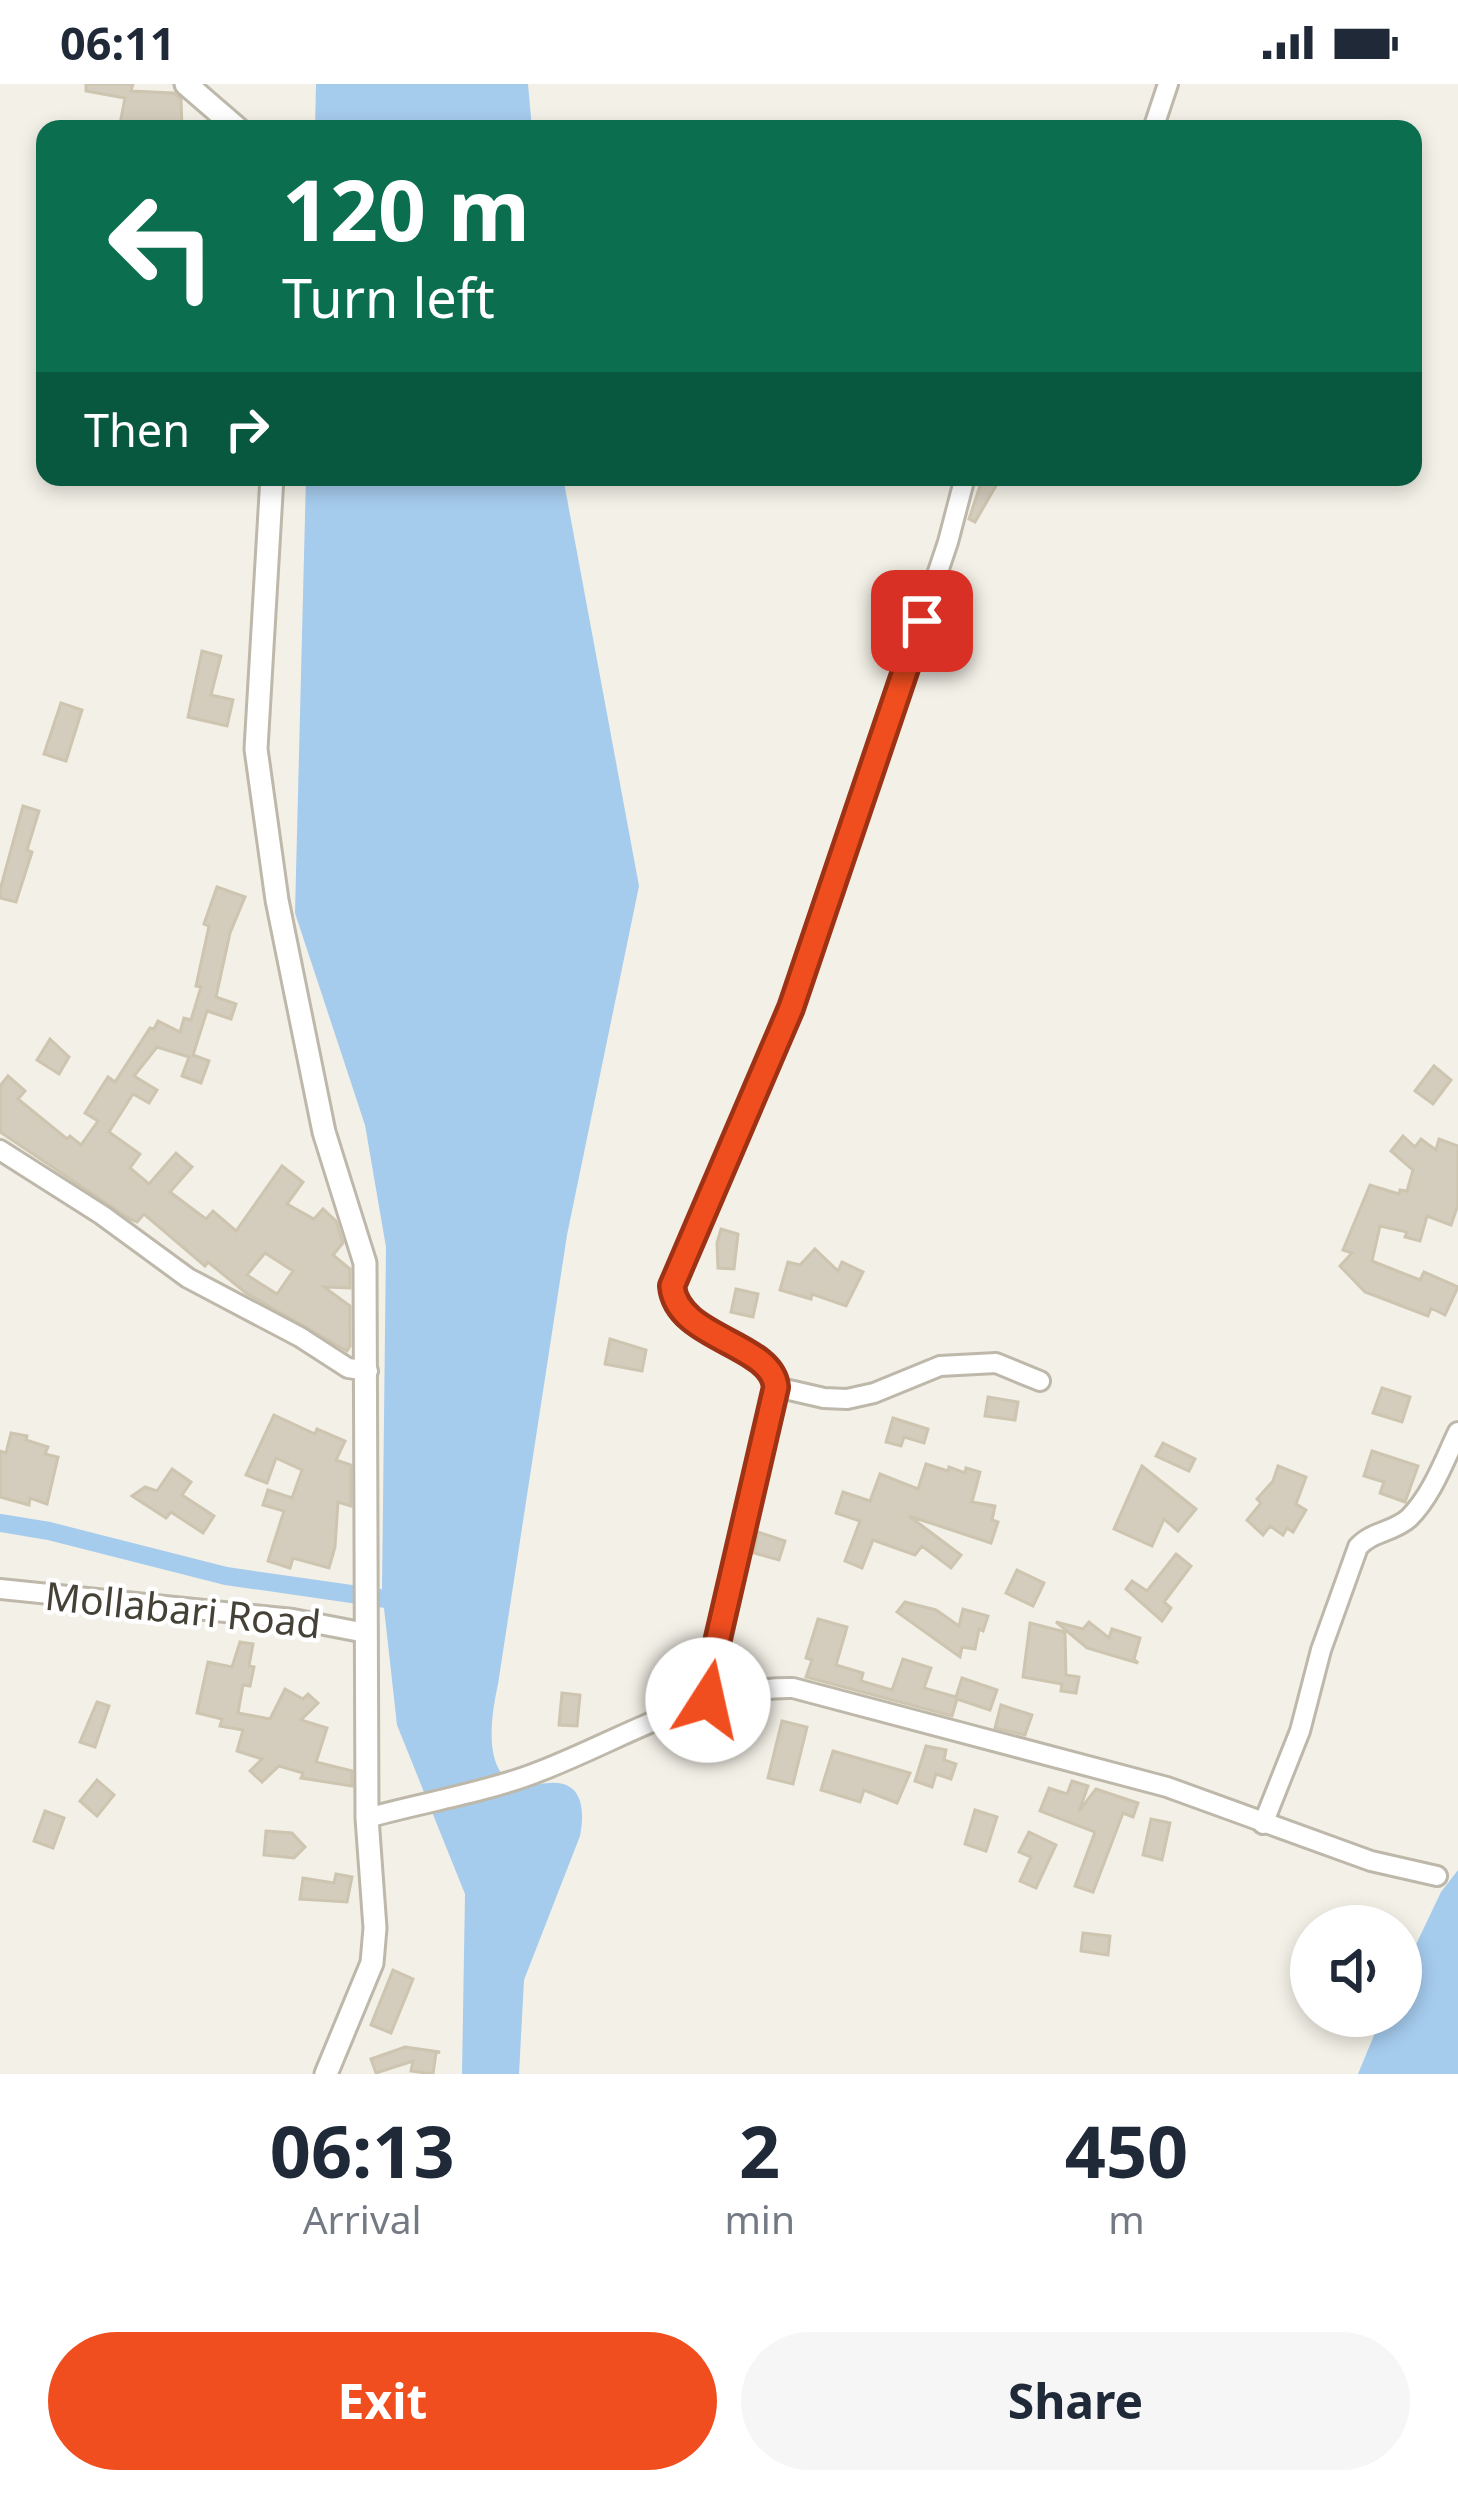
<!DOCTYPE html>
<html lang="en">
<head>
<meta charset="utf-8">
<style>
	:root { --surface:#fff; --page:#f6f6f7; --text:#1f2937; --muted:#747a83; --accent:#f14e1f }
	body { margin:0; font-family:"Noto Sans",sans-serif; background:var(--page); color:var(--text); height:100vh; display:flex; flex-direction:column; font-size:45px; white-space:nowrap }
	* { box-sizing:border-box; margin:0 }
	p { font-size:39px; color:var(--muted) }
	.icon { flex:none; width:66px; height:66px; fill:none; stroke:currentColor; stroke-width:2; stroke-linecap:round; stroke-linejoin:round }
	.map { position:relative; height:1990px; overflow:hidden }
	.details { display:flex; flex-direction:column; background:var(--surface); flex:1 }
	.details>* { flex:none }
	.top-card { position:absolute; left:36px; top:36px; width:1386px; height:366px; border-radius:24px; box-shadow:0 6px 18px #0003; background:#0b6e4f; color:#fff; overflow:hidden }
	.controls { position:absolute; left:1290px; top:1821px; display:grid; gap:24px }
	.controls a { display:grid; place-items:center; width:132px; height:132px; border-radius:50%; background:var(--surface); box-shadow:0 6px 18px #0003; font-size:60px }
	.pin { position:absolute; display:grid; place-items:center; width:102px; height:102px; color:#fff; margin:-51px; border-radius:24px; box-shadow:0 6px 18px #0006 }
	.me { position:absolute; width:132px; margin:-66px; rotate:10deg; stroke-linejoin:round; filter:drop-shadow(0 0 9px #0008) }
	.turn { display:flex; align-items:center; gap:42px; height:252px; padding:0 48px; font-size:54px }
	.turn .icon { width:156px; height:156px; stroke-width:2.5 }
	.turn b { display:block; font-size:84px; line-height:102px }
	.then { display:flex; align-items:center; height:114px; padding:0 48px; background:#0003; gap:24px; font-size:45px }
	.eta { display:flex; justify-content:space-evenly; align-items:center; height:204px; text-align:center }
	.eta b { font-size:72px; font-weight:700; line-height:84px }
	.action { display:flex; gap:24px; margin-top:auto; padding:24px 48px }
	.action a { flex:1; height:138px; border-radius:72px; background:var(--accent); color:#fff; font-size:48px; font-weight:700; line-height:138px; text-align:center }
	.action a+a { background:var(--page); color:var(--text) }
	.status { display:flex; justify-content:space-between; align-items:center; height:84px; padding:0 60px; background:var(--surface); direction:ltr }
	.status svg { height:33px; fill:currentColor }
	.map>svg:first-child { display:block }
	.water { fill:#a5cbed }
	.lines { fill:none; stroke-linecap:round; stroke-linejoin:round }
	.canal { stroke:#a5cbed; stroke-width:18 }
	.building { fill:#d4ccbd; stroke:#cec5b0; stroke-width:3; fill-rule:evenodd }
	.minor-casing { stroke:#beb8aa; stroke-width:24 }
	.tertiary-casing { stroke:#beb8aa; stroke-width:27 }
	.minor { stroke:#fff; stroke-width:18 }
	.tertiary { stroke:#fff; stroke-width:21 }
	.route-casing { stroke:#9d3314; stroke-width:30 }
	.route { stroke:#f14e1f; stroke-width:21 }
	.labels { text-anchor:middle; stroke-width:9; stroke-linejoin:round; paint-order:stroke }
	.street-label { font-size:39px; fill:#454136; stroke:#fff }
</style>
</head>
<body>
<div class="status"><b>06:11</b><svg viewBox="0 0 49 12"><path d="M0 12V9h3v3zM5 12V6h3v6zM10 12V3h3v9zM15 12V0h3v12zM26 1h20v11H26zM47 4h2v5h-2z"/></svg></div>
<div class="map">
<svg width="1458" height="1990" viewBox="0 0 1458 1990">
	<rect width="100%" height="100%" fill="#f3f0e7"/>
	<!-- water -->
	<g class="water">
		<polygon points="316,0 528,0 532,45 315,45"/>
		<path d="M306,393H563L639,802L567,1151L498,1600C492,1628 480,1692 521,1702C530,1704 539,1699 549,1699C583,1696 585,1726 580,1752L524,1896L519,1990H462L465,1810L397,1641L382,1506L386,1163L365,1041L295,829Z"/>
		<polygon points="1458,1786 1458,1990 1358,1990 1382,1932 1401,1932 1401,1892 1441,1808"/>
	</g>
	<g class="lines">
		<!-- canal -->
		<polyline class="canal" points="0,1439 49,1447 226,1492 407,1518"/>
	</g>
	<!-- building -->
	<g class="building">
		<polygon points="86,0 133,0 131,7 174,9 181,15 182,45 119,45 125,14 86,7"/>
		<polygon points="983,393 1001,393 975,438 969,435"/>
		<polygon points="202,567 221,572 211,611 233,616 227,642 188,633"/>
		<polygon points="61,619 82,626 66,677 44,670"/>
		<polygon points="23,722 39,727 27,766 32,768 16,818 0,814 0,806"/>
		<path d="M217,803L245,813L230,849L216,913L236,920L231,935L207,927L193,971L209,977L201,999L182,992L189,973L157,963L134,992L157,1006L149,1019L133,1010L109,1048L140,1070L130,1084L149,1100L176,1069L192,1083L170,1108L206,1135L213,1127L236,1147L282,1082L303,1098L287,1120L314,1135L323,1125L336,1137L343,1159L333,1171L350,1185V1204L324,1203L350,1222V1262L347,1267L246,1209L208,1178L205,1182L144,1130L137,1138L130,1135L0,1048V1002L8,992L25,1007L18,1015L67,1055L70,1052L81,1061L98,1037L85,1029L108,993L115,998L150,944L154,945L158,937L180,948L184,934L191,936L201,903L196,902L209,842L204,840ZM265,1169L293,1187L277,1210L247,1191Z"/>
		<polygon points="50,955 69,973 59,990 37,976"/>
		<polygon points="1434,982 1451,996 1433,1020 1415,1007"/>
		<polygon points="1403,1052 1415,1063 1421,1055 1436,1066 1439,1055 1458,1062 1458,1121 1451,1141 1427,1132 1420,1157 1405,1153 1407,1148 1380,1142 1372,1177 1420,1196 1424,1188 1458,1203 1445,1231 1431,1224 1428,1232 1365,1208 1340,1182 1352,1169 1343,1166 1370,1101 1399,1110 1400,1106 1407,1107 1413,1086 1391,1067"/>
		<polygon points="721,1145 738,1150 734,1185 718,1184 717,1159"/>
		<polygon points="815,1165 838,1187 842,1178 863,1188 846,1222 812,1210 811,1215 780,1206 788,1178 800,1181"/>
		<polygon points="736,1205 758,1210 753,1233 731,1228"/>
		<polygon points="610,1255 646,1266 642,1287 605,1280"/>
		<polygon points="1382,1304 1410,1313 1402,1338 1373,1329"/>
		<polygon points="988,1313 1018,1318 1015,1336 985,1332"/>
		<polygon points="274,1331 315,1350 317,1345 345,1357 336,1376 351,1381 351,1422 338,1418 335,1463 329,1484 293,1474 290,1484 268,1477 284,1427 263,1421 268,1406 292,1414 302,1386 276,1374 267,1399 246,1391"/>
		<polygon points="893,1334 928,1345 924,1359 904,1353 901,1362 886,1358"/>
		<polygon points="11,1349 27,1352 26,1356 48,1363 45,1370 58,1373 47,1420 30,1414 29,1421 0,1413 0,1367 6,1369"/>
		<polygon points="1163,1359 1195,1375 1189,1387 1156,1372"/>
		<polygon points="1372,1367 1418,1382 1405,1418 1380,1409 1384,1398 1364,1392"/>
		<polygon points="926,1380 948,1387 949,1383 965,1389 966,1384 980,1388 972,1418 995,1422 992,1436 998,1438 991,1459 909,1432 961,1471 951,1484 922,1462 915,1471 873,1456 862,1484 845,1477 860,1437 836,1429 843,1408 870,1417 880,1390 918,1405"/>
		<polygon points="1142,1382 1196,1425 1178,1447 1164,1435 1152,1462 1114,1445"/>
		<polygon points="1278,1382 1306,1393 1296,1420 1306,1426 1293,1448 1287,1444 1283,1451 1270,1442 1263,1451 1247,1436 1261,1419 1257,1415 1273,1397"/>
		<polygon points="172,1385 191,1398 182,1411 214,1432 203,1449 171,1428 166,1434 132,1412 145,1403 157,1407"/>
		<polygon points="758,1448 785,1457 779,1476 754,1469"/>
		<polygon points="1176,1470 1191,1482 1164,1518 1171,1524 1162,1537 1126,1505 1132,1497 1147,1507"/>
		<polygon points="1017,1486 1044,1499 1033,1522 1006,1509"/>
		<polygon points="905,1518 936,1526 959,1542 963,1525 988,1532 983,1547 979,1545 975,1565 962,1563 960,1573 897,1528"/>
		<polygon points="818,1535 847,1543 836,1581 863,1589 861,1597 892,1606 903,1575 931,1584 924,1604 956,1613 962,1594 997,1606 990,1626 957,1615 952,1632 806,1593 812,1576 806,1574"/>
		<polygon points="1056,1538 1083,1545 1089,1538 1109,1554 1112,1545 1140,1554 1134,1575 1138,1579 1087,1564"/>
		<polygon points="1030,1539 1065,1548 1066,1591 1079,1593 1076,1609 1061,1607 1062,1600 1023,1593"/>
		<polygon points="240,1558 253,1560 249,1582 254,1583 250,1602 243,1601 238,1629 270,1635 285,1605 303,1615 308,1610 318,1619 301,1636 327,1644 316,1678 352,1687 352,1702 301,1694 303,1689 279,1682 262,1698 250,1687 262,1675 237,1667 243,1646 220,1642 222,1635 197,1629 208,1578 232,1583"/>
		<polygon points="688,1597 691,1608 656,1622 652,1609"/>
		<polygon points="562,1609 580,1611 577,1642 559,1641"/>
		<polygon points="97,1618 109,1622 95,1663 80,1658"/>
		<polygon points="1001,1621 1032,1631 1025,1651 995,1644"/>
		<polygon points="782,1637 807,1643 793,1700 768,1694"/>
		<polygon points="926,1662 946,1666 944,1676 956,1680 951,1695 936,1690 932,1703 915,1697"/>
		<polygon points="833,1667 910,1689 897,1719 864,1706 860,1718 821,1706"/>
		<polygon points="97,1696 114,1711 97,1732 80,1717"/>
		<polygon points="1072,1697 1088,1702 1079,1727 1096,1705 1138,1719 1133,1733 1123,1729 1093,1808 1075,1802 1095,1748 1040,1727 1049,1704 1067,1710"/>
		<polygon points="975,1726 997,1733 986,1767 965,1760"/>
		<polygon points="45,1727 64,1734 53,1764 34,1757"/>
		<polygon points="1151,1735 1170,1739 1162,1776 1143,1771"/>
		<polygon points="266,1747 292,1749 305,1763 294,1774 264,1771"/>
		<polygon points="1029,1748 1056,1761 1036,1804 1020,1797 1031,1773 1019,1768"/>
		<polygon points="336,1790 352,1793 347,1818 300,1815 303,1794 334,1799"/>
		<polygon points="1083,1849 1110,1852 1108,1871 1081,1867"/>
		<polygon points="393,1886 413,1895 391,1949 371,1941"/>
		<polygon points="405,1963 440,1968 436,1969 433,1990 411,1987 413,1977 376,1989 371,1975"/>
	</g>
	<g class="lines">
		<!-- minor casing -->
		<g class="minor-casing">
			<g id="minor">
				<polyline points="1153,45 1168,0"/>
				<polyline points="0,1066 102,1131 188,1194 300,1253 348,1284 368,1287"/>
				<polyline points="776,1303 824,1314 847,1315 874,1309 940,1282 996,1279 1040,1297"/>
				<polyline points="0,1505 293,1535 366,1549"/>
				<path d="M708,1616L776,1303C772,1259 677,1255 672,1202L791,924L948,458L965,393"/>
				<path d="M367,1734C420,1719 478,1710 530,1691C616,1660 699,1602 793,1604L1167,1703L1371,1777L1437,1792"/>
				<path d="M1263,1740L1300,1647L1321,1566L1358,1463C1372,1447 1394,1448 1409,1434C1432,1411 1444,1377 1458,1348"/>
			</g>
		</g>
		<!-- tertiary casing -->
		<g class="tertiary-casing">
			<g id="tertiary">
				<polyline points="186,0 238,45"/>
				<polyline points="272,393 256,665 277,816 324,1048 365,1179 367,1734 375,1844 372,1879 326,1990"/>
			</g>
		</g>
		<!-- minor -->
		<use href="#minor" class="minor"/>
		<!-- tertiary -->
		<use href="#tertiary" class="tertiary"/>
	</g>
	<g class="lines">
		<!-- route casing -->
		<g class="route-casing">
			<path id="route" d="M708,1616L712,1580L776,1303C772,1259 677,1255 672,1202L791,924L922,537"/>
		</g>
		<!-- route -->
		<use href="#route" class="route"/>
	</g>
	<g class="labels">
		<!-- street labels -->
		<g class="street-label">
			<text transform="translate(183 1526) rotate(6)" y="14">Mollabari Road</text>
		</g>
	</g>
</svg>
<div class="controls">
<a><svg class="icon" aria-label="sound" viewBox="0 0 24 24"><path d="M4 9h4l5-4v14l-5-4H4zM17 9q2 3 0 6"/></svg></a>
</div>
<div class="pin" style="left:922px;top:537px;background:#d93025"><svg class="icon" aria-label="arrive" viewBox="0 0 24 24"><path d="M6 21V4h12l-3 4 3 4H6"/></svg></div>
<svg class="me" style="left:708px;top:1616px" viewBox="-20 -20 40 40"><circle r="19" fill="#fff"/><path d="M0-13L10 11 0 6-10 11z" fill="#f14e1f"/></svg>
<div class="top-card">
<div class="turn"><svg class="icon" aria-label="left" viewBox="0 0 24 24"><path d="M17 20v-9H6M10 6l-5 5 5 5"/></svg><div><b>120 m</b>Turn left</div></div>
<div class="then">Then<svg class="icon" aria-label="right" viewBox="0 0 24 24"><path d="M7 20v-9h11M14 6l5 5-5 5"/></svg></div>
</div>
</div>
<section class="details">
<div class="eta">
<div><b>06:13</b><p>Arrival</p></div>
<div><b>2</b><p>min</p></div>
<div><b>450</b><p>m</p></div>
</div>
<div class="action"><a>Exit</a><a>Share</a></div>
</section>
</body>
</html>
